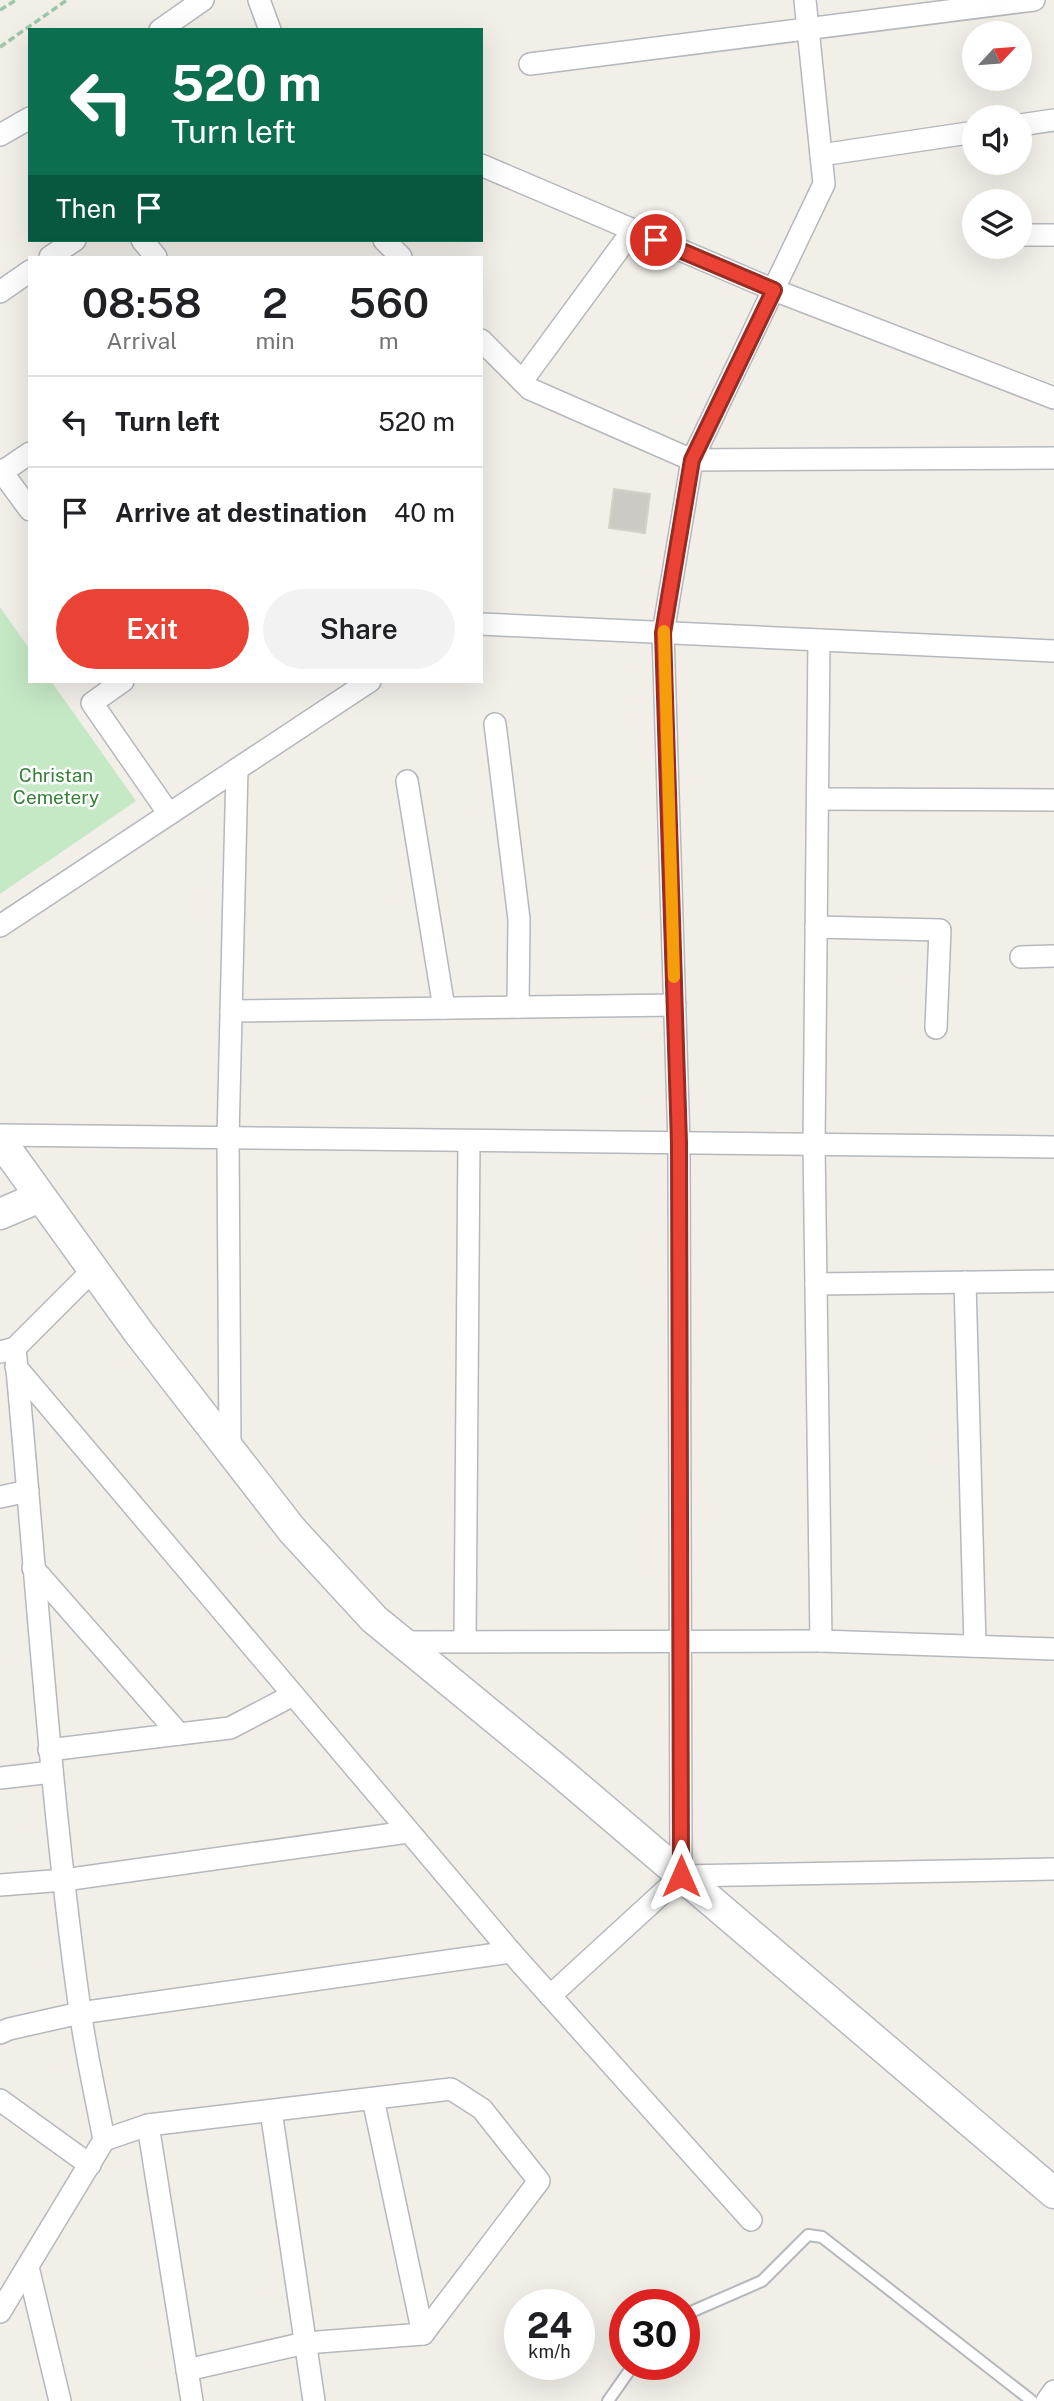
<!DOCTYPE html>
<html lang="en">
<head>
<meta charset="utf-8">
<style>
	:root { --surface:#fff; --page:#f2f2f2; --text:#202124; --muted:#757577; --line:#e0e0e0; --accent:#ea4335 }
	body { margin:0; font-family:"Public Sans",sans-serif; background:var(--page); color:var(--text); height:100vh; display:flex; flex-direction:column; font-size:26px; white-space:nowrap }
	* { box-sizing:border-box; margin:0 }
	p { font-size:23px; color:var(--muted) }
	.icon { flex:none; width:38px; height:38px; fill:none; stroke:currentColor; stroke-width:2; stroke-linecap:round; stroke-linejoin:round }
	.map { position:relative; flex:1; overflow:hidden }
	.panel { position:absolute; left:28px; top:256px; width:455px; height:427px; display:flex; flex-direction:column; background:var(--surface); border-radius:0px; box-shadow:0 7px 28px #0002 }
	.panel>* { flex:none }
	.banner { position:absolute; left:28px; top:28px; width:455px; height:214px; border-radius:0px; box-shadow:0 7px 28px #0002; background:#0b6e4f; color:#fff; overflow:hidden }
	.needle { width:46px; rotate:64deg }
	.controls { position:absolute; left:962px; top:21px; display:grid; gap:14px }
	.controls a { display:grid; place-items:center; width:70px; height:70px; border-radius:50%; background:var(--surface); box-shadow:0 7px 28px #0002; font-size:35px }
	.speed { position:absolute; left:504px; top:2289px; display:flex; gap:14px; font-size:35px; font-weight:700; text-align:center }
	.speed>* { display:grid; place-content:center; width:91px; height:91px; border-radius:50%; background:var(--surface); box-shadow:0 7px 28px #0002; line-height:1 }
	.speed small { font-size:18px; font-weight:400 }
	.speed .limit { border:10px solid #d22; background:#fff; color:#111 }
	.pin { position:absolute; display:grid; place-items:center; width:60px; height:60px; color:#fff; margin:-30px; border:4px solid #fff; border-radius:50%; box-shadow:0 2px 7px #0007 }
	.me { position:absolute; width:77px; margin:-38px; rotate:0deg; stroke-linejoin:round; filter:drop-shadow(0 0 5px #0008) }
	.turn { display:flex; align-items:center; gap:24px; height:147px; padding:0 28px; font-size:32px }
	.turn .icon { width:91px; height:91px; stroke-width:2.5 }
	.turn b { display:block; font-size:49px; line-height:60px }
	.then { display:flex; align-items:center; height:66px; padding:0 28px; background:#0003; gap:14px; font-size:26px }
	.eta { display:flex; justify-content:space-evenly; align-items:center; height:119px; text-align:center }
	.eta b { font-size:42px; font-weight:600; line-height:49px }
	.button { display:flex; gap:14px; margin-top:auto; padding:14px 28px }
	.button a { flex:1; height:80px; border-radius:42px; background:var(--accent); color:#fff; font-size:28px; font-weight:600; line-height:80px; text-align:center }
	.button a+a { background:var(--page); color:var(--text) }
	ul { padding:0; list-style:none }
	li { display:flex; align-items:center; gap:21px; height:91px; padding:0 28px; border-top:2px solid var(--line) }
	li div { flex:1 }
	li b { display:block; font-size:26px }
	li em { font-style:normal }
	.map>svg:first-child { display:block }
	.green { fill:#c5e8c5 }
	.building { fill:#cccac5; stroke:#d6d1c6; stroke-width:2 }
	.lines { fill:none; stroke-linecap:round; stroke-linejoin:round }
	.lane-casing { stroke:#b5b8bc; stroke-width:14 }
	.street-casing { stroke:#b5b8bc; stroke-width:24 }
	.secondary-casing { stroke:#b6babf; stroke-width:33 }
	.path { stroke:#9cc7a9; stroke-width:3.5; stroke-dasharray:7 3.5; stroke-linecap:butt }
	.lane { stroke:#fff; stroke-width:10 }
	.street { stroke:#fff; stroke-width:21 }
	.secondary { stroke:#fff; stroke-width:30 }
	.route-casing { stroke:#982c22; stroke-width:18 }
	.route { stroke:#ea4335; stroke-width:12 }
	.slow { stroke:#f59e0b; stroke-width:12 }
	.labels { text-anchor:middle; stroke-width:5; stroke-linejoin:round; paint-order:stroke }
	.park-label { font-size:19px; fill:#348238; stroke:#fff }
</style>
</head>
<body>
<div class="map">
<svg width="1054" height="2401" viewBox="0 0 1054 2401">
	<rect width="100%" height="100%" fill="#f1efe8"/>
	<!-- green -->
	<polygon class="green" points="0,607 30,650 30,681 51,681 136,801 0,894"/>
	<!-- building -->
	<polygon class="building" points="614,489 650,494 645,533 609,528"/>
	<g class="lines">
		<!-- lane casing -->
		<g class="lane-casing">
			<g id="lane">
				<polyline points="684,2315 762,2281 808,2235 822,2237 1032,2401"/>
				<polyline points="608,2401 634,2364"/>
			</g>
		</g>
		<!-- street casing -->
		<g class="street-casing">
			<g id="street">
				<polyline points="259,0 270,30"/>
				<polyline points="160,30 203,0"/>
				<polyline points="530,64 1034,0"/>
				<polyline points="1020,125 1054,120"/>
				<polyline points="0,135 30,118"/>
				<polyline points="821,155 975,132"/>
				<polyline points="481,165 774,290 1054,398"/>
				<polyline points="1020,235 1054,235"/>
				<polyline points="142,240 156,257"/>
				<polyline points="384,240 401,257"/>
				<polyline points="50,257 75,240"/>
				<polyline points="0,292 30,271"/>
				<polyline points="481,340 530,389 692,460 1054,458"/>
				<polyline points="522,381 633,230"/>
				<polyline points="0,470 2,472 30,453"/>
				<polyline points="2,472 30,510"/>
				<polyline points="481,624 1054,651"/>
				<polyline points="819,640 814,1145 821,1641 1054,1649"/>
				<polyline points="123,681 92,703 169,814"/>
				<polyline points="495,724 519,919 518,1007"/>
				<polyline points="407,781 444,1008"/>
				<polyline points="818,799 1054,800"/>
				<polyline points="0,926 370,681"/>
				<polyline points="816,927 940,930 936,1028"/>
				<polyline points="1021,957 1054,956"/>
				<polyline points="231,1011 675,1005"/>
				<polyline points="0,1135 1054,1147"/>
				<polyline points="965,1282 975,1646"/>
				<polyline points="816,1284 1054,1281"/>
				<polyline points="0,1352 15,1348 93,1270"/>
				<polyline points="16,1367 511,1952 751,2220"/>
				<polyline points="230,1450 228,1138 237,769"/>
				<polyline points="0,1497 28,1491"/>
				<polyline points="33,1568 179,1734 49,1750"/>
				<polyline points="465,1641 469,1141"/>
				<polyline points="402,1642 821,1641"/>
				<polyline points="179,1734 230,1728 293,1695"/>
				<polyline points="0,1778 52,1772"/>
				<polyline points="681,1876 679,1143 663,633 692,460 824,184 805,0"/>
				<polyline points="0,1885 64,1880 408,1832"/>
				<polyline points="550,1996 681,1876 1054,1869"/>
				<polyline points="0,2033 9,2029 80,2013 511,1952"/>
				<polyline points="373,2099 423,2334"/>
				<polyline points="0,2100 90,2165"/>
				<polyline points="271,2111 314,2401"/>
				<polyline points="148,2125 192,2401"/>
				<polyline points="104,2140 148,2125 451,2089 482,2109 539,2181 423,2334 305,2343 187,2370"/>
				<polyline points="28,2267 60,2401"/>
				<path d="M0,2312L104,2140C96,2097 86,2054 80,2010C49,1790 36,1569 15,1348"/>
				<polyline points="1047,2401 1054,2391"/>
			</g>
		</g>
		<!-- secondary casing -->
		<g class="secondary-casing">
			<g id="secondary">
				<polyline points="0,1140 139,1333 292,1530 374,1619 560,1772 1054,2193"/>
				<polyline points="0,1214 40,1197"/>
			</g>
		</g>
		<!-- path -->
		<g class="path">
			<polyline points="0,10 16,0"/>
			<polyline points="0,47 67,0"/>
		</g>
		<!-- lane -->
		<use href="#lane" class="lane"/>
		<!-- street -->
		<use href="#street" class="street"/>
		<!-- secondary -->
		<use href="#secondary" class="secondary"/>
	</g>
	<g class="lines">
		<!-- route casing -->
		<g class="route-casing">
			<polyline id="route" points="656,240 774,290 692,460 663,633 679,1143 681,1876"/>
		</g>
		<!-- route -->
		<use href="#route" class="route"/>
		<!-- slow -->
		<polyline class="slow" points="664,631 674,977"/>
	</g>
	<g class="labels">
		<!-- park labels -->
		<g class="park-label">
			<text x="56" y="782">Christan<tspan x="56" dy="22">Cemetery</tspan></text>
		</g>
	</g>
</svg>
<div class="controls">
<a><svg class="needle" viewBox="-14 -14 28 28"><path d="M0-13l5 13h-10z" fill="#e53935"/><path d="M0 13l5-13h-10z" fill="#757577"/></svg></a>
<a><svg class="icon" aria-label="sound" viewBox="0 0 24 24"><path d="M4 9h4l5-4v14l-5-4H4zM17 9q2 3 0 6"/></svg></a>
<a><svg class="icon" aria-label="layers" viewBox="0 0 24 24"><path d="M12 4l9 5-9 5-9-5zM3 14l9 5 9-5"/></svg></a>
</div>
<div class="speed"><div>24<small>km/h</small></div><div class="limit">30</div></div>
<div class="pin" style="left:656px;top:240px;background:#d93025"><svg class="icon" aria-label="arrive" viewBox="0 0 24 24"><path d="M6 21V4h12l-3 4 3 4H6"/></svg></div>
<svg class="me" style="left:681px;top:1876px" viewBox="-20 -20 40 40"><path d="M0-17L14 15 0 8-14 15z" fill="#ea4335" stroke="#fff" stroke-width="4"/></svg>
<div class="banner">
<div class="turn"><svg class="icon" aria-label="left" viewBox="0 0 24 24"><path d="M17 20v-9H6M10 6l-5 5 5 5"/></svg><div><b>520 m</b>Turn left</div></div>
<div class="then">Then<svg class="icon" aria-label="arrive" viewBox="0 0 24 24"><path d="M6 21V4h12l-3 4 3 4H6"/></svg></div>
</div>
<section class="panel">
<div class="eta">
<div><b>08:58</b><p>Arrival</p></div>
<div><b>2</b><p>min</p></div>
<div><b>560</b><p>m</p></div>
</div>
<ul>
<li><svg class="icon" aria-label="left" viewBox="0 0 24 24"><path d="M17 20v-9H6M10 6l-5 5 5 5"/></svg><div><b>Turn left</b></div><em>520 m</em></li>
<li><svg class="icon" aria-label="arrive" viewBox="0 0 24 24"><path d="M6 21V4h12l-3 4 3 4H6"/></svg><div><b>Arrive at destination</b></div><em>40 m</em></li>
</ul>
<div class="button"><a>Exit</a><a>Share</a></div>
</section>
</div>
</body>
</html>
